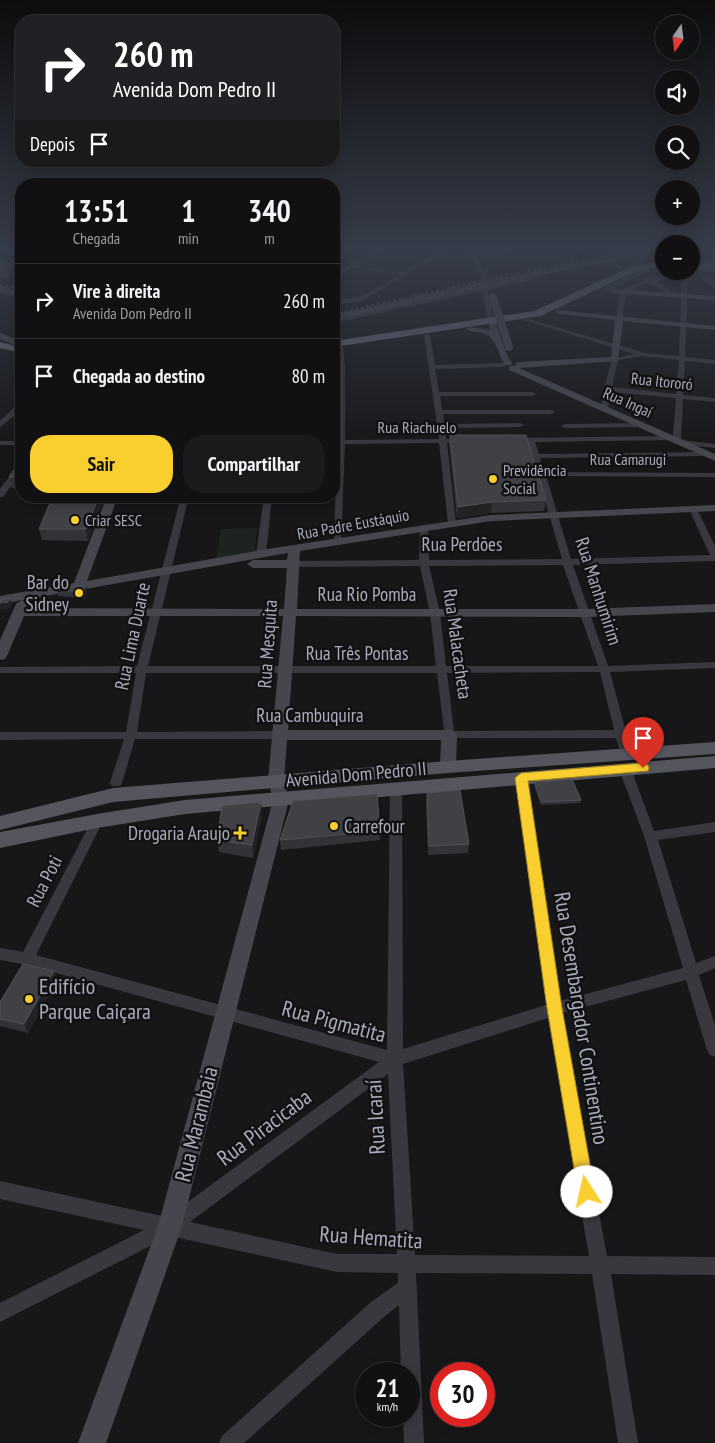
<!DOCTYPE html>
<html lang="pt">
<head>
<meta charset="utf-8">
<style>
	:root { --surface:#111113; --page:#1a1a1c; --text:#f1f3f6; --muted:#9c9da0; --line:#303133; --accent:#f9ce2f }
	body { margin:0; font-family:"PT Sans Narrow",sans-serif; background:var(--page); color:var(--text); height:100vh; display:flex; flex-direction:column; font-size:19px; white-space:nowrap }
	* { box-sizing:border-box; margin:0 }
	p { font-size:16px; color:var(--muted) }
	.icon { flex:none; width:28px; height:28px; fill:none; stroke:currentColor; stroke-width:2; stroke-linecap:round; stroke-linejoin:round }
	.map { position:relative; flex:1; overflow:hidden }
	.sheet { position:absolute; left:15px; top:178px; width:325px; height:325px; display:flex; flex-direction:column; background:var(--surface); border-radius:20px; box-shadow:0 2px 12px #0003,0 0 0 1px var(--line) }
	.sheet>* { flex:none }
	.banner { position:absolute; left:15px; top:15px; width:325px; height:152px; border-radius:20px; box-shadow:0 2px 12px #0003,0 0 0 1px var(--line); background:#202124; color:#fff; overflow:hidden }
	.needle { width:32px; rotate:194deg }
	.fabs { position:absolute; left:655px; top:15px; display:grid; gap:10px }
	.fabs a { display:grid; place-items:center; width:45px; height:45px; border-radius:50%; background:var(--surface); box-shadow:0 2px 12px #0003,0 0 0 1px var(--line); font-size:25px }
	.speed { position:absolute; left:355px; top:1362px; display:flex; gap:10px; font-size:25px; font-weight:700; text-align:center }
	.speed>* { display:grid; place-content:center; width:65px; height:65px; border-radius:50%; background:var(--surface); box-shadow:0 2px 12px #0003,0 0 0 1px var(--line); line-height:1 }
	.speed small { font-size:12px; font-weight:400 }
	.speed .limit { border:8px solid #d22; background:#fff; color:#111 }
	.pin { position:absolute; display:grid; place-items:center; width:42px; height:42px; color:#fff; margin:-51px -21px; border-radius:50% 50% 50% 0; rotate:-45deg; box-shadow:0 0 5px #0007 }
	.pin .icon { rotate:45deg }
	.me { position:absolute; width:55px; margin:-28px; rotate:350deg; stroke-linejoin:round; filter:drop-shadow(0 0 4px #0008) }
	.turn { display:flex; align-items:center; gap:18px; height:105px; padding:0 15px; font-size:22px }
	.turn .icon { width:65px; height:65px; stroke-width:2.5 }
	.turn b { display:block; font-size:35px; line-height:42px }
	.then { display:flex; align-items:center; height:48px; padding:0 15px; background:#0003; gap:10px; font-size:19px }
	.eta { display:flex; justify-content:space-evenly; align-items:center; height:85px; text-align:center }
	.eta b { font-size:30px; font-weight:700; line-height:35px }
	.action { display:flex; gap:10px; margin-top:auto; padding:10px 15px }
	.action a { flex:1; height:58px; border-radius:20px; background:var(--accent); color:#111; font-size:20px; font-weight:700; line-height:58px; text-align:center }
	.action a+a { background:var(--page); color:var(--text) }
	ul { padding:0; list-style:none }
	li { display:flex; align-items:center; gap:15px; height:75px; padding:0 15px; border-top:1px solid var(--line) }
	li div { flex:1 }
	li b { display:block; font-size:19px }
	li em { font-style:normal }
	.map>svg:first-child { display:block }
	.green { fill:#1d241f }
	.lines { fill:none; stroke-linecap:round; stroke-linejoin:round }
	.river { fill:#2c343e; fill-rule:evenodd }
	.street { fill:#38383e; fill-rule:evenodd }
	.secondary { fill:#46474e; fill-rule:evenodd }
	.primary { fill:#54555d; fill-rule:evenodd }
	.highway { fill:#646570; fill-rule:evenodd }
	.rail { stroke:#4b4c53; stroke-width:2; stroke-dasharray:3 2.5; stroke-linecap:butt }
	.secondary-bridge { stroke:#46474e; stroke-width:8 }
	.wall { fill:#333337 }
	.shaded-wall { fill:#222225 }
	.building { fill:#404045; stroke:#505157 }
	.route { fill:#f9ce2f; stroke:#a2861f }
	.poi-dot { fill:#f9ce2f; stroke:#121214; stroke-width:2 }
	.labels { text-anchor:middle; stroke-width:5; stroke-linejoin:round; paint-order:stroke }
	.far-street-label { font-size:16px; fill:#a9acba; stroke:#121214 }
	.far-poi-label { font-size:16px; fill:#a9acba; stroke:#121214; text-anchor:start }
	.street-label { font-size:19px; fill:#a9acba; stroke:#121214 }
	.poi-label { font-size:19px; fill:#a9acba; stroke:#121214; text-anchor:end }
	.near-poi-label { font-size:22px; fill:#a9acba; stroke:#121214; text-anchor:start }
	.near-street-label { font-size:22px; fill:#a9acba; stroke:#121214 }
</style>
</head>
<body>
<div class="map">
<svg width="715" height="1443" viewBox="0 0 715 1443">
	<rect width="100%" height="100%" fill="#171719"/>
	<!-- green -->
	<polygon class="green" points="257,528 255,553 216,558 221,529"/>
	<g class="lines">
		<!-- river -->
		<g class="river">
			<polygon points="715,259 715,263 691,265 691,260"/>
			<polygon points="664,264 664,269 641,275 607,292 604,293 600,290 635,271"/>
		</g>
		<!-- street -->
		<g class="street">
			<polygon points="0,250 10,250 0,254"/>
			<path d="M441,250H447L362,301L344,304L334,302V298C360,303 377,287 399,275L353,267L351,264L403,272Z"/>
			<polygon points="467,250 472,250 476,254 505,250 515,250 478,257 483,270 489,272 482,276 478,272 473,257"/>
			<polygon points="574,250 581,250 578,252"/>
			<polygon points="602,260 606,260 632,271 627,272 602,262"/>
			<polygon points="0,264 21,269 21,273 0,268"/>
			<path d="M696,268L715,283V288L695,272H688L685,357L715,360V364L685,361L683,395L715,398V402L683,399L681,440L715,444V448L679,444L674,443L673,440L535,442L539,454L705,452L709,454L705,456L540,458L544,472L715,473V477L546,476L571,559L710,555L689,509L693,506L697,509L715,546V561L573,565L608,666L715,662V668L610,672L632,754L630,757H622L616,738H445L437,673H146L137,732L280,731L286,735L280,739H135L122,783L120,786H112L110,783L124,739L0,740V732H126L136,673H0V667L137,666L181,496H189L148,666H436L430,613L420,566L292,567L287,564L292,561L419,560L420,528L424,525L428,528L429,560L562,559L528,442H510V438L673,436L676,398L611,392L608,408L601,410L604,389L612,359L634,354L524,320L529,319L645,353L679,356L682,273L654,282L677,293V295H673L648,283L626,291L622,319L619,321L616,319L620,290L644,281V279H649L677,271H691V269ZM642,356L679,360L676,394L612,387L618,360ZM563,565L598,666H446L440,613L429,566ZM600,672L614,730L454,731L447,673Z"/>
			<polygon points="526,278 528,281 488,290 494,321 491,323 488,321 482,291 334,323 334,319"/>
			<polygon points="0,288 21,296 21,300 0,292"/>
			<polygon points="427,333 430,335 435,365 504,363 507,365 504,367 435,369 439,392 532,392 536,394 532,396 440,396 442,410 551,410 555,412 551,414 443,414 444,424 520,423 524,425 520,427 445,428 446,439 464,439 468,441 464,443 447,443 456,523 452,526 448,523 439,443 345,444 341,543 340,545 334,545 337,444 334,444 334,440 337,440 339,367 337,347 340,345 343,347 345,367 345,440 439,439 437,428 435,426 437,424 424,335"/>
			<polygon points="18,404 21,404 21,410 0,427 0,421"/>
			<polygon points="641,423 645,425 644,427 565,428 561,426 565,424"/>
			<rect x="0" y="441" width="21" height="4"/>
			<polygon points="18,465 21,465 21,472 3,497 0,497 0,489"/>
			<polygon points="264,496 272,496 266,554 261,557 256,554"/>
			<path d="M625,765L629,766L631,769L654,831L715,822V832L658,840L696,963L715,956V968L699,975L715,1025V1057L710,1055L707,1050L686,980L562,1013L607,1256L715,1257V1275L611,1274L638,1443H618L592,1274L416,1273L424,1443H404L403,1416H409V1374H401L399,1305L385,1316L244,1443H219L222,1436L371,1302L398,1283V1273L337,1272L170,1236L0,1322V1303L144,1230L0,1199V1181L167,1217L379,1062L27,965L0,960V948L23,952L93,818H101L103,821L36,955L387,1050L390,788L392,785H400L402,788L403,1049L546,1005L515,778L517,775H525L527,778L560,1001L683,968L644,836L619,769L621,766ZM548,1018L589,1256L415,1255L403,1064ZM388,1074L397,1254H337L190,1222Z"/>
		</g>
		<!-- secondary -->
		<g class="secondary">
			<polygon points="375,250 382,250 334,278 334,273"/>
			<path d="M664,250V254C552,268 444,299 334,319V315C443,291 553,264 664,250Z"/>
			<polygon points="691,266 715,268 715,272 693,272 691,271"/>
			<polygon points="0,285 21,292 21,296 0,289"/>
			<polygon points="611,289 715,296 715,300 614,293 611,293"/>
			<polygon points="557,310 715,326 715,330 623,321 618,361 519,368 715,454 715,461 509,370 509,366 515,366 516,363 519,362 611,357 615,320 560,314 556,312"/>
			<path d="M488,319L495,321L507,355L512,363L511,365H505C498,355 497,339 485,334C479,331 472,333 466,329L470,327L490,330Z"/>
			<polygon points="0,333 21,341 21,344 15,345 0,339"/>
			<polygon points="107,496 118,496 87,581 261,550 491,515 715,505 715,511 491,521 300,551 297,609 586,609 715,604 715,612 586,617 296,616 288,730 449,730 454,731 457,735 456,767 454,771 448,773 442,771 440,767 441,740 287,740 284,781 289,800 182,1226 106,1443 78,1443 158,1226 273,800 268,781 283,616 24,616 7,656 5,659 0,660 0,640 16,604 22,600 28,604 27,608 284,609 287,568 253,568 247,564 253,560 287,560 288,553 0,604 0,596 74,583"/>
		</g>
		<!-- primary -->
		<g class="primary">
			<polygon points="715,742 715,754 448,773 113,802 0,830 0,816 113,788 448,761"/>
			<polygon points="715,756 715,768 185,814 97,828 0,848 0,832 97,814 185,800"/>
		</g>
		<!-- highway -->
		<g class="highway">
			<polygon points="703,250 715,250 715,253 691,258 691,252"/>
			<polygon points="664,259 664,265 632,273 541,316 334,347 334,341 534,311 626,269"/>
			<polygon points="715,262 715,268 691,270 691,264"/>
			<polygon points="0,342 21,347 21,353 0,348"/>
		</g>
		<!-- rail -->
		<g class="rail">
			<polyline points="0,285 21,288"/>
			<polyline points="334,314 502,276 640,250"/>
		</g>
		<!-- secondary-bridge -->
		<polyline class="secondary-bridge" points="493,297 509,347"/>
	</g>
	<!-- wall -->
	<g class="wall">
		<polygon points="21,257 21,267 16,266 18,274 8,278 0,278 0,262 16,266 15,260"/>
		<polygon points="450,435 546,500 544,511 491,513 457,518 449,445"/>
		<polygon points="21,461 21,488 12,488 9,477"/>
		<polygon points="103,501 88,541 42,540 39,529"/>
		<polygon points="57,590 87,590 84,598 58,596"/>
		<polygon points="535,782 581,800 580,803 541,805 534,786"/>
		<polygon points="427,793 469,844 468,853 428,855 426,802"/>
		<polygon points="261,802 262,815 253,858 219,852 217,840"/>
		<polygon points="380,831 380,840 281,850 280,840"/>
		<polygon points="58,980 28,1033 0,1026 0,1002"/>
	</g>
	<!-- shaded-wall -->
	<g class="shaded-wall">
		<polygon points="16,266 18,274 8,278 6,270"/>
		<polygon points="341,293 342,305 334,306 334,294"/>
		<polygon points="99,496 102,496 103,501 88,541 86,529"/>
		<polygon points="492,502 491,513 457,518 458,507"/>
		<polygon points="86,585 87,590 84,598 83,592"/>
		<polygon points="10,598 12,604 10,608 0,610 0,603"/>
		<polygon points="261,802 262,815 253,858 252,845"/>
		<polygon points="54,971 58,980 28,1033 24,1024"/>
	</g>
	<!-- building -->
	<g class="building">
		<polygon points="21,257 21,263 21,262 15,260"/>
		<polygon points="0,262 16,266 6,270 0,269"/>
		<polygon points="334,291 341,293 334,294"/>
		<polygon points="450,435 526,435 546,500 492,502 458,507"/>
		<polygon points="20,461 21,461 21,478 9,477"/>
		<polygon points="53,496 99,496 86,529 39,529"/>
		<polygon points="86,585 83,592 57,590"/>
		<polygon points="10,598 8,602 0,603 0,600"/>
		<polygon points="572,779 581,800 541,802 535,782"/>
		<polygon points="460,790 469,844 429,846 427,793"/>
		<polygon points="377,794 380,831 280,840 293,801"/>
		<polygon points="261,802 252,845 217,840 222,806"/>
		<polygon points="23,964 54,971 24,1024 0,1019 0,1002"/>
	</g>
	<!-- sky -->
	<linearGradient id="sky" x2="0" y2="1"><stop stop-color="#0d0d0e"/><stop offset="0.55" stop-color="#363c49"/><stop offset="1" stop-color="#363c49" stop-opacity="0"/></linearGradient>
	<rect width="715" height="452" fill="url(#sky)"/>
	<!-- route -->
	<polygon class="route" points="643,763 648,765 649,768 648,771 528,781 562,1008 595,1192 593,1198 587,1200 580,1198 578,1192 547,1008 515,778 521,773"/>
	<!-- markers -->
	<g class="poi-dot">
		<circle cx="493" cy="479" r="5"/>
		<circle cx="75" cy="520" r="5"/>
		<circle cx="79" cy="593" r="5"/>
		<circle cx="334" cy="826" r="5"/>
		<path d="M237.5 825.5h5v5h5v5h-5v5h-5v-5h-5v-5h5z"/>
		<circle cx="29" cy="999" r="5"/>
	</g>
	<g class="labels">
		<!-- far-street labels -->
		<g class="far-street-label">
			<text transform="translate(662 381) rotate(6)" y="6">Rua Itororó</text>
			<text transform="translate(628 402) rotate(24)" y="6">Rua Ingaí</text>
			<text x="417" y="433">Rua Riachuelo</text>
			<text x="628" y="465">Rua Camarugi</text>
			<text transform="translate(353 524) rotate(-10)" y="6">Rua Padre Eustáquio</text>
		</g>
		<!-- far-poi labels -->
		<g class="far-poi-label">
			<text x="503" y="476">Previdência<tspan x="503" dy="18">Social</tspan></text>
			<text x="85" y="526">Criar SESC</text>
		</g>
		<!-- street labels -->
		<g class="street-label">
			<text x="462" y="551">Rua Perdões</text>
			<text transform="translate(599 591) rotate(72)" y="7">Rua Manhumirim</text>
			<text x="367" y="601">Rua Rio Pomba</text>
			<text transform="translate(132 636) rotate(-78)" y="7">Rua Lima Duarte</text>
			<text transform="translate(267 644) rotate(-86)" y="7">Rua Mesquita</text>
			<text transform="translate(458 644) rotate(82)" y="7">Rua Malacacheta</text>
			<text x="357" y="660">Rua Três Pontas</text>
			<text x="310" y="722">Rua Cambuquira</text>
			<text transform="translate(356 774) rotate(-5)" y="7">Avenida Dom Pedro II</text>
			<text transform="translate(44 881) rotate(-63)" y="7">Rua Poti</text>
		</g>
		<!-- poi labels -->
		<g class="poi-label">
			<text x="69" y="589">Bar do<tspan x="69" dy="22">Sidney</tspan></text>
			<text x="344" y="833" text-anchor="start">Carrefour</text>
			<text x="230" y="840">Drogaria Araujo</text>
		</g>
		<!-- near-poi labels -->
		<g class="near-poi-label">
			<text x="39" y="994">Edifício<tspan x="39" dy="25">Parque Caiçara</tspan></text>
		</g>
		<!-- near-street labels -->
		<g class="near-street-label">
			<text transform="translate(582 1018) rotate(81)" y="8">Rua Desembargador Continentino</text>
			<text transform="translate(334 1021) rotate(15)" y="8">Rua Pigmatita</text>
			<text transform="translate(375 1117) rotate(-93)" y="8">Rua Icaraí</text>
			<text transform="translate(196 1124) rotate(-76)" y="8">Rua Marambaia</text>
			<text transform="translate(264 1127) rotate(-37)" y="8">Rua Piracicaba</text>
			<text transform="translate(371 1237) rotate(4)" y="8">Rua Hematita</text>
		</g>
	</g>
</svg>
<div class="fabs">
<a><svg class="needle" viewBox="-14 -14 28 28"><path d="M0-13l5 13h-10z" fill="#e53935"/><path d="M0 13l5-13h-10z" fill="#9c9da0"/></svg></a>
<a><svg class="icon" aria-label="sound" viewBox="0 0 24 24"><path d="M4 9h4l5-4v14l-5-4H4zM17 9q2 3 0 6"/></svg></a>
<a><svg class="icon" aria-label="search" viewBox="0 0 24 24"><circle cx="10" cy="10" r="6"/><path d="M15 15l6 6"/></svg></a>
<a>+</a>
<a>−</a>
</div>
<div class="speed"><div>21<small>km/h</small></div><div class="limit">30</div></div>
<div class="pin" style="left:643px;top:768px;background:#d93025"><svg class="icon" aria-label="arrive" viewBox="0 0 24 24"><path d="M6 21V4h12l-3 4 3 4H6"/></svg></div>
<svg class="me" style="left:587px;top:1192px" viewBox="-20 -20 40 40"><circle r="19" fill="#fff"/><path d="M0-13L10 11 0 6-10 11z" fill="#f9ce2f"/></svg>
<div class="banner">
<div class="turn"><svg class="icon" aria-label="right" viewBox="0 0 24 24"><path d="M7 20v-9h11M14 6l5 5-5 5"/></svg><div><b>260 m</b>Avenida Dom Pedro II</div></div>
<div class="then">Depois<svg class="icon" aria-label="arrive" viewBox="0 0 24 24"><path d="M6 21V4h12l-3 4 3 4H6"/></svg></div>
</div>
<section class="sheet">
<div class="eta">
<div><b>13:51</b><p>Chegada</p></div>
<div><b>1</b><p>min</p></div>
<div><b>340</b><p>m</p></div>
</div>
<ul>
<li><svg class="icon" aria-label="right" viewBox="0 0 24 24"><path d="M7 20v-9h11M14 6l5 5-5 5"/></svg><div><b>Vire à direita</b><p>Avenida Dom Pedro II</p></div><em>260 m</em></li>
<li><svg class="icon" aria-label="arrive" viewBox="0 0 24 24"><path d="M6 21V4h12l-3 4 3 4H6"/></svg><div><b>Chegada ao destino</b></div><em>80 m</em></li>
</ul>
<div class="action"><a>Sair</a><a>Compartilhar</a></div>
</section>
</div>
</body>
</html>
